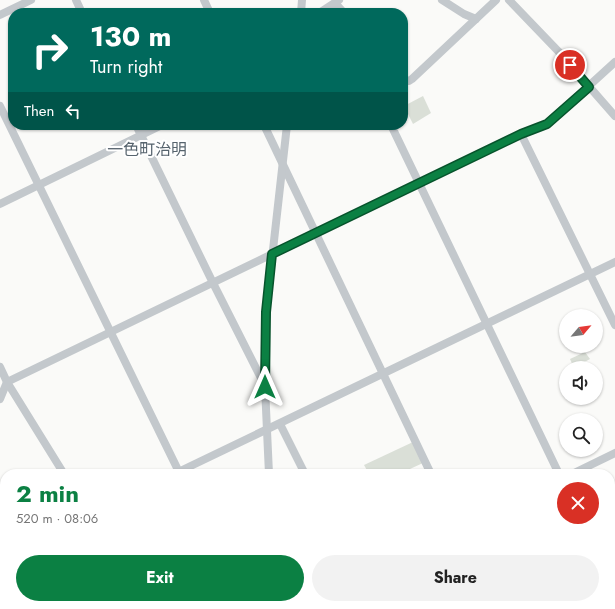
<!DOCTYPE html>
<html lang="en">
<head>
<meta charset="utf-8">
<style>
	:root { --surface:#fff; --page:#f2f2f2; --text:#222; --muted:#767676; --accent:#0b8043 }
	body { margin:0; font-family:Jost,"Noto Sans JP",sans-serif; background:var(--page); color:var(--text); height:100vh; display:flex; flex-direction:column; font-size:15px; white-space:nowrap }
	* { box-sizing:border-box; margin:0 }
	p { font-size:13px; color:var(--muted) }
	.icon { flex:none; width:22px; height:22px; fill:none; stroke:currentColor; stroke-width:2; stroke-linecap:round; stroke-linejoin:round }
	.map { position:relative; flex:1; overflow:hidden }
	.details { position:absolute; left:0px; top:469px; width:615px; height:140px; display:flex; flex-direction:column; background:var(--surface); border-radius:16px 16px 0 0; box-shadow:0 1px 3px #0004 }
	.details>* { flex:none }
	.banner { position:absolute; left:8px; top:8px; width:400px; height:122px; border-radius:16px; box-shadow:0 1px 3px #0004; background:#00695c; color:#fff; overflow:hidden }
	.needle { width:26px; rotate:61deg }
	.fabs { position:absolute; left:559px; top:309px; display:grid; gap:8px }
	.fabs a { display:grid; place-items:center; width:44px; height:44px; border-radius:50%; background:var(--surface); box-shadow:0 1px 3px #0004; font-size:20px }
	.pin { position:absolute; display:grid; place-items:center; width:34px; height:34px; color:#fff; margin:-17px; border:2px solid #fff; border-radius:50%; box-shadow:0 1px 4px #0007 }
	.me { position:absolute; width:44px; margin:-22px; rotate:0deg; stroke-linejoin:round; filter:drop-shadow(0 0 3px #0008) }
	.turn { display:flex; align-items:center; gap:14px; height:84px; padding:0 16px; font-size:18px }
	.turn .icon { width:52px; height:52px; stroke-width:2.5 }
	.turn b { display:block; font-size:28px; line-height:34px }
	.then { display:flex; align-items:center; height:38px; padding:0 16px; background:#0003; gap:8px; font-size:15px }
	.round { display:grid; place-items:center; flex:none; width:42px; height:42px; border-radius:21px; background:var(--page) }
	.head { display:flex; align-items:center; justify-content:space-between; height:68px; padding:0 16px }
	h1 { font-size:24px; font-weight:700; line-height:30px; color:var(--accent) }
	.action { display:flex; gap:8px; margin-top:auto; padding:8px 16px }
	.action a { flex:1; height:46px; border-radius:24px; background:var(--accent); color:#fff; font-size:16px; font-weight:700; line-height:46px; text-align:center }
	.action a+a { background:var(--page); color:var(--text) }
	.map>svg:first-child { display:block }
	.green { fill:#dadfd7 }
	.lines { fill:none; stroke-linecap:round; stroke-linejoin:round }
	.stream { stroke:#bbc7cb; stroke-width:2 }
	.highway-casing { stroke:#b4b9bd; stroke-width:14 }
	.minor { stroke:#c3c8cc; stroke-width:8 }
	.highway { stroke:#fff; stroke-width:12 }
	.route-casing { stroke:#07532c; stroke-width:10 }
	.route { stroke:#0b8043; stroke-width:7 }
	.labels { text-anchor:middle; stroke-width:4; stroke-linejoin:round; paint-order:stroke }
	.quarter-label { font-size:16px; fill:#57646e; stroke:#fff }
</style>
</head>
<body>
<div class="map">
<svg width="615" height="609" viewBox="0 0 615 609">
	<rect width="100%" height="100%" fill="#fafaf8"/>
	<!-- green -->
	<g class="green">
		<polygon points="423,96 431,113 413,124 404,106"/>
		<polygon points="585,352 590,359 574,368 570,359"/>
		<polygon points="413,442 423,463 399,474 369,474 364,465"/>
		<polygon points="615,495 615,554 610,549 610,497"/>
	</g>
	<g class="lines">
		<!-- stream -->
		<polyline class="stream" points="411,604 411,609"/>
		<!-- highway casing -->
		<g class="highway-casing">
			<g id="highway">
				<polyline points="610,597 615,592"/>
				<polyline points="596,609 602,604"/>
			</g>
		</g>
		<!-- minor -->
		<g class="minor">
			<polyline points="76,0 82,13"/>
			<polyline points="204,0 210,13"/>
			<polyline points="442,0 464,14 476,19"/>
			<polyline points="509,0 558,51 615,116"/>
			<polyline points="335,3 344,13"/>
			<polyline points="301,13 302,0"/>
			<polyline points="319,13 339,0"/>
			<polyline points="0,15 31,0"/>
			<polyline points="403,80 409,81 412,79 496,0"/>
			<polyline points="0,106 179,472"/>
			<polyline points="136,125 213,283 264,384"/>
			<polyline points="264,125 431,474"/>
			<polyline points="391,125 559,474"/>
			<polyline points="521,134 615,325"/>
			<polyline points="0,204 162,125"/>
			<polyline points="0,367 7,382 64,474"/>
			<polyline points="0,399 7,382 521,134 547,124 615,62"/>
			<polyline points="280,424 305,474"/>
			<polyline points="174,474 615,262"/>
			<polyline points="269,474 265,387 266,312 287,125"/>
			<polyline points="572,474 615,453"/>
			<polyline points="610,556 615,561"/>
			<polyline points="0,592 5,599"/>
			<polyline points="8,604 11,609"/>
			<polyline points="218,604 221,609"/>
			<polyline points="273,604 273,609"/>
			<polyline points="495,604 497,609"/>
			<polyline points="62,609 64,604"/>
			<polyline points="98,609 103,604"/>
			<polyline points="290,609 300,604"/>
		</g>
		<!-- highway -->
		<use href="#highway" class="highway"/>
	</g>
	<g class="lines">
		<!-- route casing -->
		<g class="route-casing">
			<polyline id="route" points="265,387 266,312 272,254 521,134 547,124 589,87 570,65"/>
		</g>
		<!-- route -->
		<use href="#route" class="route"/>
	</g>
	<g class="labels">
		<!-- quarter labels -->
		<g class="quarter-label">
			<text x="147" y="155">一色町治明</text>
		</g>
	</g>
</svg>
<div class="fabs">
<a><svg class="needle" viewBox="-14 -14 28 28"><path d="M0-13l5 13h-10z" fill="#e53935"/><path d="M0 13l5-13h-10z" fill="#767676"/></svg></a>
<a><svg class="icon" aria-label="sound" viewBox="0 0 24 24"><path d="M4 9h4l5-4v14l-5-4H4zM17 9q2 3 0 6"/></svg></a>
<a><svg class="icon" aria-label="search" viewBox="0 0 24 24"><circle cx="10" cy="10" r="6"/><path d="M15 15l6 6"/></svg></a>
</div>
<div class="pin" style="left:570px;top:65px;background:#d93025"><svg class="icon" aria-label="arrive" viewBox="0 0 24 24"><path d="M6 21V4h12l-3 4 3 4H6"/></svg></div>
<svg class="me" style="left:265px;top:387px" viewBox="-20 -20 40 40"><path d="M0-17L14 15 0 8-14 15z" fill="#0b8043" stroke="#fff" stroke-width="4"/></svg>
<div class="banner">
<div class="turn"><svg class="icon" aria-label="right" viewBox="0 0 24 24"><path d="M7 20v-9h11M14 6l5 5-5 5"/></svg><div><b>130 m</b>Turn right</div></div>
<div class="then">Then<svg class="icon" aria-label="left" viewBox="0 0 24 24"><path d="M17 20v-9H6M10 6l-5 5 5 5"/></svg></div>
</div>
<section class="details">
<div class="head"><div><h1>2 min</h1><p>520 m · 08:06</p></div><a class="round" style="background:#d93025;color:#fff"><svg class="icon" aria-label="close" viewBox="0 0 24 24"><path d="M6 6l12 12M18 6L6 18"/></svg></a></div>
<div class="action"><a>Exit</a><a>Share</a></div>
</section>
</div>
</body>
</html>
